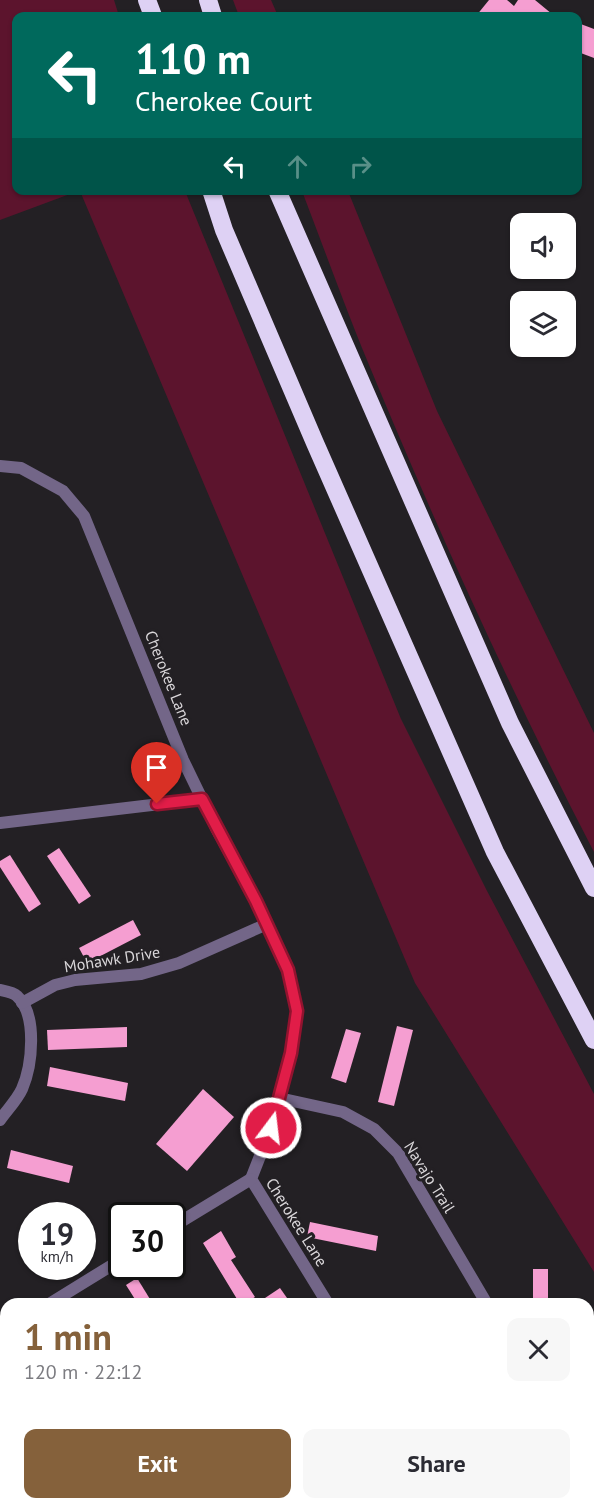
<!DOCTYPE html>
<html lang="en">
<head>
<meta charset="utf-8">
<style>
	:root { --surface:#fff; --page:#f7f7f7; --text:#2b2b33; --muted:#7c7c81; --accent:#85613b }
	body { margin:0; font-family:"PT Sans",sans-serif; background:var(--page); color:var(--text); height:100vh; display:flex; flex-direction:column; font-size:22px; white-space:nowrap }
	* { box-sizing:border-box; margin:0 }
	p { font-size:20px; color:var(--muted) }
	.icon { flex:none; width:33px; height:33px; fill:none; stroke:currentColor; stroke-width:2; stroke-linecap:round; stroke-linejoin:round }
	.map { position:relative; flex:1; overflow:hidden }
	.side { position:absolute; left:0px; top:1298px; width:594px; height:212px; display:flex; flex-direction:column; background:var(--surface); border-radius:18px 18px 0 0; box-shadow:0 2px 4px #0004 }
	.side>* { flex:none }
	.guide { position:absolute; left:12px; top:12px; width:570px; height:183px; border-radius:12px; box-shadow:0 2px 4px #0004; background:#00695c; color:#fff; overflow:hidden }
	.tools { position:absolute; left:510px; top:213px; display:grid; gap:12px }
	.tools a { display:grid; place-items:center; width:66px; height:66px; border-radius:12px; background:var(--surface); box-shadow:0 2px 4px #0004; font-size:30px }
	.speed { position:absolute; left:18px; top:1202px; display:flex; gap:12px; font-size:30px; font-weight:700; text-align:center }
	.speed>* { display:grid; place-content:center; width:78px; height:78px; border-radius:50%; background:var(--surface); box-shadow:0 2px 4px #0004; line-height:1 }
	.speed small { font-size:15px; font-weight:400 }
	.speed .limit { border:3px solid #111; border-radius:9px; background:#fff; color:#111 }
	.pin { position:absolute; display:grid; place-items:center; width:51px; height:51px; color:#fff; margin:-62px -26px; border-radius:50% 50% 50% 0; rotate:-45deg; box-shadow:0 0 6px #0007 }
	.pin .icon { rotate:45deg }
	.me { position:absolute; width:66px; margin:-33px; rotate:15deg; stroke-linejoin:round; filter:drop-shadow(0 0 4px #0008) }
	.turn { display:flex; align-items:center; gap:21px; height:126px; padding:0 24px; font-size:27px }
	.turn .icon { width:78px; height:78px; stroke-width:2.5 }
	.turn b { display:block; font-size:42px; line-height:51px }
	.lanes { display:flex; align-items:center; height:57px; padding:0 24px; background:#0003; justify-content:center; gap:30px; direction:ltr }
	.lanes .off { opacity:.35 }
	.round { display:grid; place-items:center; flex:none; width:63px; height:63px; border-radius:12px; background:var(--page) }
	.head { display:flex; align-items:center; justify-content:space-between; height:102px; padding:0 24px }
	h1 { font-size:36px; font-weight:600; line-height:45px; color:var(--accent) }
	.cta { display:flex; gap:12px; margin-top:auto; padding:12px 24px }
	.cta a { flex:1; height:69px; border-radius:12px; background:var(--accent); color:#fff; font-size:24px; font-weight:600; line-height:69px; text-align:center }
	.cta a+a { background:var(--page); color:var(--text) }
	.map>svg:first-child { display:block }
	.green { fill:#5c142d }
	.building { fill:#f59ed1 }
	.lines { fill:none; stroke-linecap:round; stroke-linejoin:round }
	.minor { stroke:#736688; stroke-width:12 }
	.motorway { stroke:#ded1f4; stroke-width:18 }
	.route-casing { stroke:#92132f; stroke-width:15 }
	.route { stroke:#e11d48; stroke-width:10 }
	.labels { text-anchor:middle; stroke-width:6; stroke-linejoin:round; paint-order:stroke }
	.street-label { font-size:16px; fill:#dad7da; stroke:#232024 }
</style>
</head>
<body>
<div class="map">
<svg width="594" height="1508" viewBox="0 0 594 1508">
	<rect width="100%" height="100%" fill="#232024"/>
	<!-- green -->
	<g class="green">
		<polygon points="0,0 114,0 119,16 16,16 16,190 78,191 0,220"/>
		<polygon points="233,0 271,0 278,16 239,16"/>
		<polygon points="80,191 185,191 401,719 486,889 594,1094 594,1272 415,983"/>
		<path d="M302,191H348L437,411L594,733V852C509,688 432,518 362,348C341,296 322,243 302,191Z"/>
	</g>
	<!-- building -->
	<g class="building">
		<polygon points="489,0 507,0 514,6 518,0 535,0 552,14 550,16 476,16"/>
		<polygon points="578,23 594,29 594,58 578,52"/>
		<polygon points="59,848 91,896 79,904 47,856"/>
		<polygon points="10,855 41,904 29,912 0,867 0,861"/>
		<polygon points="133,920 141,935 87,963 79,948"/>
		<polygon points="397,1026 413,1030 394,1106 378,1102"/>
		<polygon points="127,1027 127,1047 48,1050 47,1030"/>
		<polygon points="346,1029 361,1033 346,1083 331,1078"/>
		<polygon points="50,1067 128,1083 125,1101 47,1086"/>
		<polygon points="203,1089 234,1117 187,1171 156,1144"/>
		<polygon points="11,1150 73,1166 69,1183 7,1168"/>
		<polygon points="310,1222 378,1236 376,1251 307,1237"/>
		<polygon points="221,1231 236,1257 231,1260 255,1297 244,1304 240,1304 203,1243"/>
		<rect x="533" y="1269" width="15" height="35"/>
		<polygon points="137,1278 153,1304 138,1304 126,1285"/>
		<polygon points="280,1288 287,1298 279,1304 256,1304"/>
	</g>
	<g class="lines">
		<!-- minor -->
		<g class="minor">
			<polyline points="0,466 21,468 63,491 84,516 183,760 216,828 256,901 288,970 297,1011 291,1053 271,1128 251,1179 328,1304"/>
			<polyline points="0,823 202,799"/>
			<path d="M0,990C5,991 13,992 17,996C38,1015 32,1066 22,1089C17,1100 7,1110 0,1120"/>
			<polyline points="22,1003 55,985 75,980 141,974 179,963 267,924"/>
			<polyline points="279,1098 343,1112 374,1129 398,1153 487,1304"/>
			<polyline points="172,1227 251,1179"/>
			<polyline points="49,1304 122,1259"/>
			<polyline points="0,1334 6,1330"/>
			<polyline points="588,1480 594,1490"/>
			<polyline points="453,1503 456,1508"/>
		</g>
		<!-- motorway -->
		<g class="motorway">
			<polyline points="147,0 153,16"/>
			<polyline points="208,0 213,16"/>
			<polyline points="211,190 224,230 315,443 495,852 594,1040"/>
			<polyline points="277,190 510,723 594,888"/>
		</g>
	</g>
	<g class="lines">
		<!-- route casing -->
		<g class="route-casing">
			<polyline id="route" points="157,804 202,799 256,901 288,970 297,1011 291,1053 271,1128"/>
		</g>
		<!-- route -->
		<use href="#route" class="route"/>
	</g>
	<g class="labels">
		<!-- street labels -->
		<g class="street-label">
			<text transform="translate(169 678) rotate(68)" y="6">Cherokee Lane</text>
			<text transform="translate(112 959) rotate(-9)" y="6">Mohawk Drive</text>
			<text transform="translate(430 1177) rotate(58)" y="6">Navajo Trail</text>
			<text transform="translate(297 1222) rotate(58)" y="6">Cherokee Lane</text>
		</g>
	</g>
</svg>
<div class="tools">
<a><svg class="icon" aria-label="sound" viewBox="0 0 24 24"><path d="M4 9h4l5-4v14l-5-4H4zM17 9q2 3 0 6"/></svg></a>
<a><svg class="icon" aria-label="layers" viewBox="0 0 24 24"><path d="M12 4l9 5-9 5-9-5zM3 14l9 5 9-5"/></svg></a>
</div>
<div class="speed"><div>19<small>km/h</small></div><div class="limit">30</div></div>
<div class="pin" style="left:157px;top:804px;background:#d93025"><svg class="icon" aria-label="arrive" viewBox="0 0 24 24"><path d="M6 21V4h12l-3 4 3 4H6"/></svg></div>
<svg class="me" style="left:271px;top:1128px" viewBox="-20 -20 40 40"><circle r="17" fill="#e11d48" stroke="#fff" stroke-width="3"/><path d="M0-11L8 9 0 5-8 9z" fill="#fff"/></svg>
<div class="guide">
<div class="turn"><svg class="icon" aria-label="left" viewBox="0 0 24 24"><path d="M17 20v-9H6M10 6l-5 5 5 5"/></svg><div><b>110 m</b>Cherokee Court</div></div>
<div class="lanes"><svg class="icon" aria-label="left" viewBox="0 0 24 24"><path d="M17 20v-9H6M10 6l-5 5 5 5"/></svg><svg class="icon off" aria-label="ahead" viewBox="0 0 24 24"><path d="M12 20V5M6 11l6-6 6 6"/></svg><svg class="icon off" aria-label="right" viewBox="0 0 24 24"><path d="M7 20v-9h11M14 6l5 5-5 5"/></svg></div>
</div>
<section class="side">
<div class="head"><div><h1>1 min</h1><p>120 m · 22:12</p></div><a class="round"><svg class="icon" aria-label="close" viewBox="0 0 24 24"><path d="M6 6l12 12M18 6L6 18"/></svg></a></div>
<div class="cta"><a>Exit</a><a>Share</a></div>
</section>
</div>
</body>
</html>
